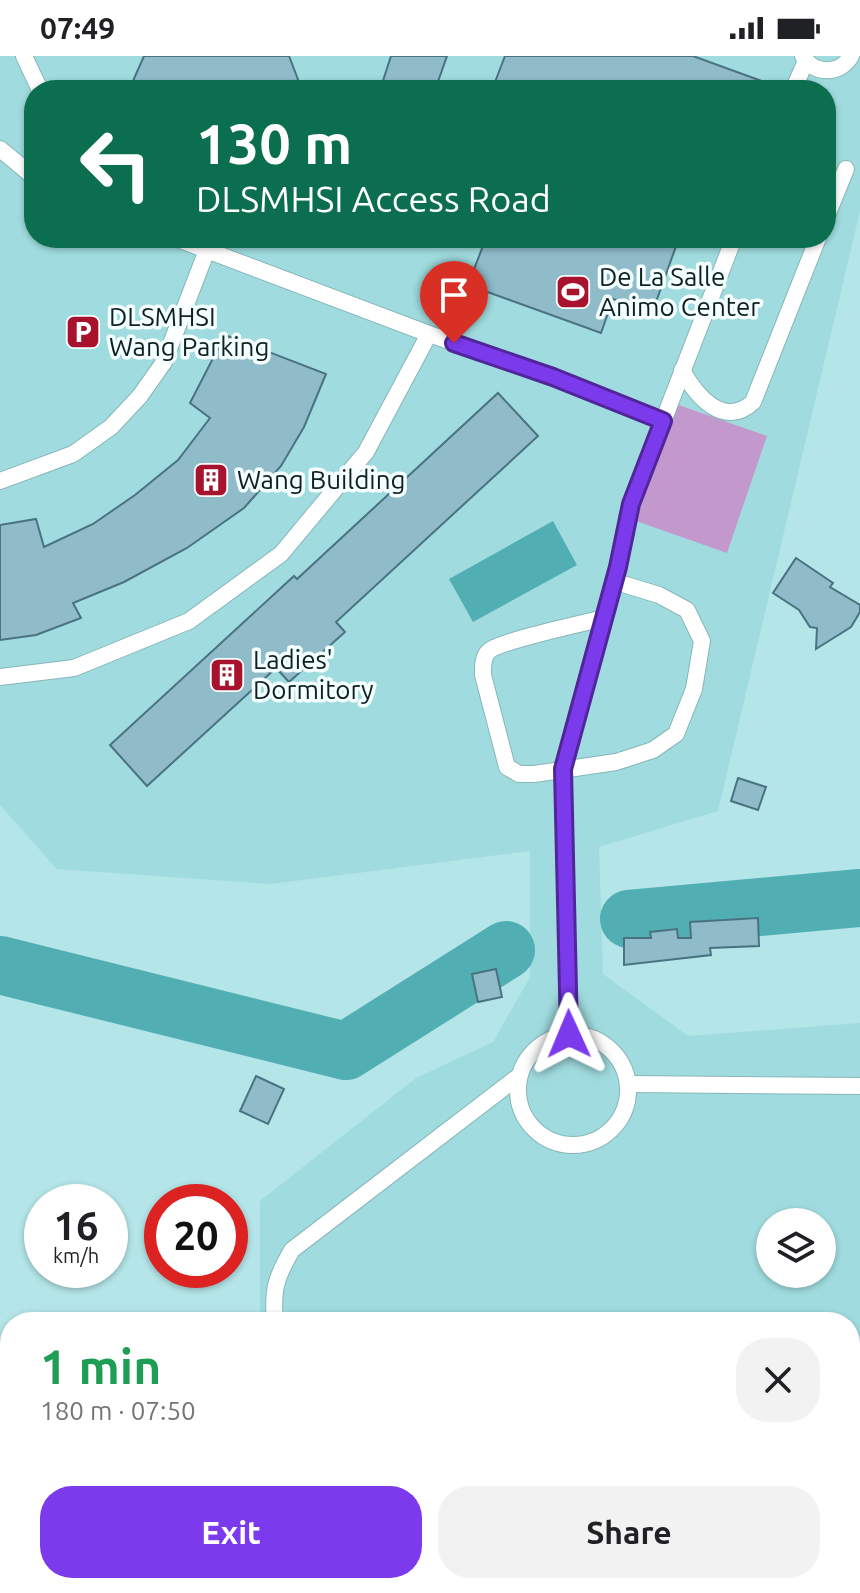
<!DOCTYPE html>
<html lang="en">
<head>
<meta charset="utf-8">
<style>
	:root { --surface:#fff; --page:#f2f2f2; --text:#202124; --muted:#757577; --accent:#7c3aed }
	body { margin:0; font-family:Ubuntu,sans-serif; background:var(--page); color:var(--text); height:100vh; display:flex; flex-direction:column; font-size:30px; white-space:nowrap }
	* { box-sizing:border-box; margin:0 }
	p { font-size:26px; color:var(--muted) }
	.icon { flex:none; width:44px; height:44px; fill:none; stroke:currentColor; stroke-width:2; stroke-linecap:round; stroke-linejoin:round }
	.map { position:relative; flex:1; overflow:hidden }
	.panel { position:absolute; left:0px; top:1256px; width:860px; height:282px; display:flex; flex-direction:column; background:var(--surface); border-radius:32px 32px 0 0; box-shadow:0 2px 6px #0004 }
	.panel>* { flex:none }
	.hud { position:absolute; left:24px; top:24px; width:812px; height:168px; border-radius:32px; box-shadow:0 2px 6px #0004; background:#0b6e4f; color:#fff; overflow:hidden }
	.buttons { position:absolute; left:756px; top:1152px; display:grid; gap:16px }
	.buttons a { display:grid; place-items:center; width:80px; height:80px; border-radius:50%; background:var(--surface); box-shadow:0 2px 6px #0004; font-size:40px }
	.speed { position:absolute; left:24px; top:1128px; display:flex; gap:16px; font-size:40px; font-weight:700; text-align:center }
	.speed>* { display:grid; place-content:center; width:104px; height:104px; border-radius:50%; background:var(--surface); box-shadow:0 2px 6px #0004; line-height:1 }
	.speed small { font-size:20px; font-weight:400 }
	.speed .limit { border:12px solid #d22; background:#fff; color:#111 }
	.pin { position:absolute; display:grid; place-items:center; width:68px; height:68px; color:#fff; margin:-82px -34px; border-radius:50% 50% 50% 0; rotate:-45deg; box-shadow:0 0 8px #0007 }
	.pin .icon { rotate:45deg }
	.me { position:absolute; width:88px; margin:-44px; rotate:359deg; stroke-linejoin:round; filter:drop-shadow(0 0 6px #0008) }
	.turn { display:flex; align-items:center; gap:28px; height:168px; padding:0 40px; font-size:36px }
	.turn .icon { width:104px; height:104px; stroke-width:2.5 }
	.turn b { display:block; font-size:56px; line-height:68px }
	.round { display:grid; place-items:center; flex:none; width:84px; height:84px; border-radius:32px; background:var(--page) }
	.head { display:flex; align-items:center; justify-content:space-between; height:136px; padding:0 40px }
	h1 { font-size:48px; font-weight:600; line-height:60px; color:#1e9e55 }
	.primary-button { display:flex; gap:16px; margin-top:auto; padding:16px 40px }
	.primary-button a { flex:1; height:92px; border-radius:32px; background:var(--accent); color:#fff; font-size:32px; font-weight:600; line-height:92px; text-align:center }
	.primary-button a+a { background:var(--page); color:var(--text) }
	.status { display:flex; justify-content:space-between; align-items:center; height:56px; padding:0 40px; background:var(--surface); direction:ltr }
	.status svg { height:22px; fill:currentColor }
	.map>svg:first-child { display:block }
	.built { fill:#a0dcdf; fill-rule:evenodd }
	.green { fill:#c399cd }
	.water { fill:#51afb4 }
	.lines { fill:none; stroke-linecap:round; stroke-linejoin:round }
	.river { stroke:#51afb4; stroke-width:58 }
	.building { fill:#90bcca; stroke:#497380; stroke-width:2 }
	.service-casing { stroke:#86b6b9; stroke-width:18 }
	.minor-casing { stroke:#86b6b9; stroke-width:34 }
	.service { stroke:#fff; stroke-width:16 }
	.minor { stroke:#fff; stroke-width:32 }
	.route-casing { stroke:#51269a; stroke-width:20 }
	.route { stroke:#7c3aed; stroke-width:14 }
	.labels { text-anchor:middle; stroke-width:7; stroke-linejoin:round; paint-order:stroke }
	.poi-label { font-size:26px; fill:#0e2122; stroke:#f4fefe; text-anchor:start }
</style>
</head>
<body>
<div class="status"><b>07:49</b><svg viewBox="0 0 49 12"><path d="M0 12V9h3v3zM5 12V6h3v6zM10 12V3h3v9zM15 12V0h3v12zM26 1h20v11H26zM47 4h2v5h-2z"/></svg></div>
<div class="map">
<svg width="860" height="1537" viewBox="0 0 860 1537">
	<rect width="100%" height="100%" fill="#b4e5e8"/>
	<!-- built -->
	<path class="built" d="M0,0H860V155L718,755L599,791L603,918L688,980L860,967V1537H258V1528H850V1266H260V1145L416,1022L493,986L530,921V795L271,828L57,813L0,749ZM34,34H826V182H34ZM770,1166H822V1218H770Z"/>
	<!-- green -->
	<polygon class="green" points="676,348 767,380 727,497 636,465"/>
	<!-- water -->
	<polygon class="water" points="553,465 577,509 473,566 449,523"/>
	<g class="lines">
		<!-- river -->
		<g class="river">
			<polyline points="629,863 860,842"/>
			<polyline points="0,909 346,995 506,894"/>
		</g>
	</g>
	<!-- building -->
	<g class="building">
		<polygon points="144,0 289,0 302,34 129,34"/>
		<polygon points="391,0 447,0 435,34 380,34"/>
		<polygon points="505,0 693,0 778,31 777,34 492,34"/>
		<polygon points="486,182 679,182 652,257 613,243 601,277 468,229"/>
		<polygon points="225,279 326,318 304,371 281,410 244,452 187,492 124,526 73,547 81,562 36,579 0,584 0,469 36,463 44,491 93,468 135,439 178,404 210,362 190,347"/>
		<polygon points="498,337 538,380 336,566 345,576 289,626 276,612 147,730 110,689 294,520 297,523"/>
		<polygon points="796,502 833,527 830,531 860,549 860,556 851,571 816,593 817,572 810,571 799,554 773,537"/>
		<polygon points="738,722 766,731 758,754 731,745"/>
		<polygon points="758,862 759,890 710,892 711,899 624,909 624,882 651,882 650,876 677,873 678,882 691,882 690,866"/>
		<polygon points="496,913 502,941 478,946 472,918"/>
		<polygon points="256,1020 284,1033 268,1068 240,1055"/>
	</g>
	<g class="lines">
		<!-- service casing -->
		<g class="service-casing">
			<g id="service">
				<polyline points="24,0 40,34"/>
				<path d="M803,0C814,19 840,19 851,0"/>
				<polyline points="793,34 806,5"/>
				<polyline points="0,93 34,121"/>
				<polyline points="826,162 846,113"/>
				<polyline points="175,182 429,278 553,321 663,365"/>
				<path d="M682,314C696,340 724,373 753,346L818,182"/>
				<polyline points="0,425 73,398 111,371 140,340 164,306 207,194"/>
				<path d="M604,562C584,567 500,585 489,595C482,601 483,612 483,619L507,711L519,718H534L616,706L653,694L676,678L694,633L702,585L687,554L659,539L613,525"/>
				<polyline points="0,621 74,612 189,565 281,498 366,396 429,278"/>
				<polyline points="569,978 563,713 618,511 631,448 734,182"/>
				<circle cx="573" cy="1034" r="55"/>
				<polyline points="629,1028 860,1030"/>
				<path d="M275,1266C272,1234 276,1221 292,1194L519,1020"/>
				<polyline points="850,1449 860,1449"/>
				<polyline points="296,1528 296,1537"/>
				<polyline points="764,1528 764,1537"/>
				<polyline points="382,1537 642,1534 658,1528"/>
			</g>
		</g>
		<!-- minor casing -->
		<g class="minor-casing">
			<polyline id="minor" points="127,1528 127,1537"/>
		</g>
		<!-- service -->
		<use href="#service" class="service"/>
		<!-- minor -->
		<use href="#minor" class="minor"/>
	</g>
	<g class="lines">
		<!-- route casing -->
		<g class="route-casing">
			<polyline id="route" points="454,287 553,321 663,365 631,448 618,511 563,713 569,978"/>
		</g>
		<!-- route -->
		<use href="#route" class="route"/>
	</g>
	<!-- icons -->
	<defs>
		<g id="stadium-square" transform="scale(1.8)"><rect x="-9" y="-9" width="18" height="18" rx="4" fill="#a9122d" stroke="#f4fefe"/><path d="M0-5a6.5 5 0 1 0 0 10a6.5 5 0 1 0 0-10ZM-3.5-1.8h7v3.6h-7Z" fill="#fff"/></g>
		<g id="parking-square" transform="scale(1.8)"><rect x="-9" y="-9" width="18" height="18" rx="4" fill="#a9122d" stroke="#f4fefe"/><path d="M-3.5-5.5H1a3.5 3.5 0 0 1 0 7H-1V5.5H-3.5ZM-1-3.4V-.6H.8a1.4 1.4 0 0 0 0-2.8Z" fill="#fff"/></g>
		<g id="building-square" transform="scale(1.8)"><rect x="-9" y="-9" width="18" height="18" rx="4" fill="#a9122d" stroke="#f4fefe"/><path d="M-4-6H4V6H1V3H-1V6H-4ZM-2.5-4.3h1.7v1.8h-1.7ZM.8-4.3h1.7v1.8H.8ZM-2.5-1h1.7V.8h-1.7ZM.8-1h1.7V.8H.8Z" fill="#fff"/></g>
	</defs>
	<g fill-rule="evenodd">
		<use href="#stadium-square" x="573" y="236"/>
		<use href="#parking-square" x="83" y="276"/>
		<use href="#building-square" x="211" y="424"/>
		<use href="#building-square" x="227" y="619"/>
	</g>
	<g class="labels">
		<!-- poi labels -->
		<g class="poi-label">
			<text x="599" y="230">De La Salle<tspan x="599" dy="30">Animo Center</tspan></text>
			<text x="109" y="270">DLSMHSI<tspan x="109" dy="30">Wang Parking</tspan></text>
			<text x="237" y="433">Wang Building</text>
			<text x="253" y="613">Ladies'<tspan x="253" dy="30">Dormitory</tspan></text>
		</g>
	</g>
</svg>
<div class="buttons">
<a><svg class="icon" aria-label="layers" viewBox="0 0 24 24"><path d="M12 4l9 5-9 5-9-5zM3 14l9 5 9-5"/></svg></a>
</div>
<div class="speed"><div>16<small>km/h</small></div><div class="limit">20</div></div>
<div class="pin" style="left:454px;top:287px;background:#d93025"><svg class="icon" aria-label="arrive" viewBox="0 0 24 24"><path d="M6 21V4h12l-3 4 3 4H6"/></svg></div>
<svg class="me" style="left:569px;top:978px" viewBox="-20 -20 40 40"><path d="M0-17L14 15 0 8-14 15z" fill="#7c3aed" stroke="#fff" stroke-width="4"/></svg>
<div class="hud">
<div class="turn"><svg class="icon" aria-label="left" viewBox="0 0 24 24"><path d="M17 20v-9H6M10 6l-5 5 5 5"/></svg><div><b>130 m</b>DLSMHSI Access Road</div></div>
</div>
<section class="panel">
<div class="head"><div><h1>1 min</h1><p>180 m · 07:50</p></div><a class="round"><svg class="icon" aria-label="close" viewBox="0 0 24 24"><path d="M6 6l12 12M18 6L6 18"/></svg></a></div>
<div class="primary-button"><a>Exit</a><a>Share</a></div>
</section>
</div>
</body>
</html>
